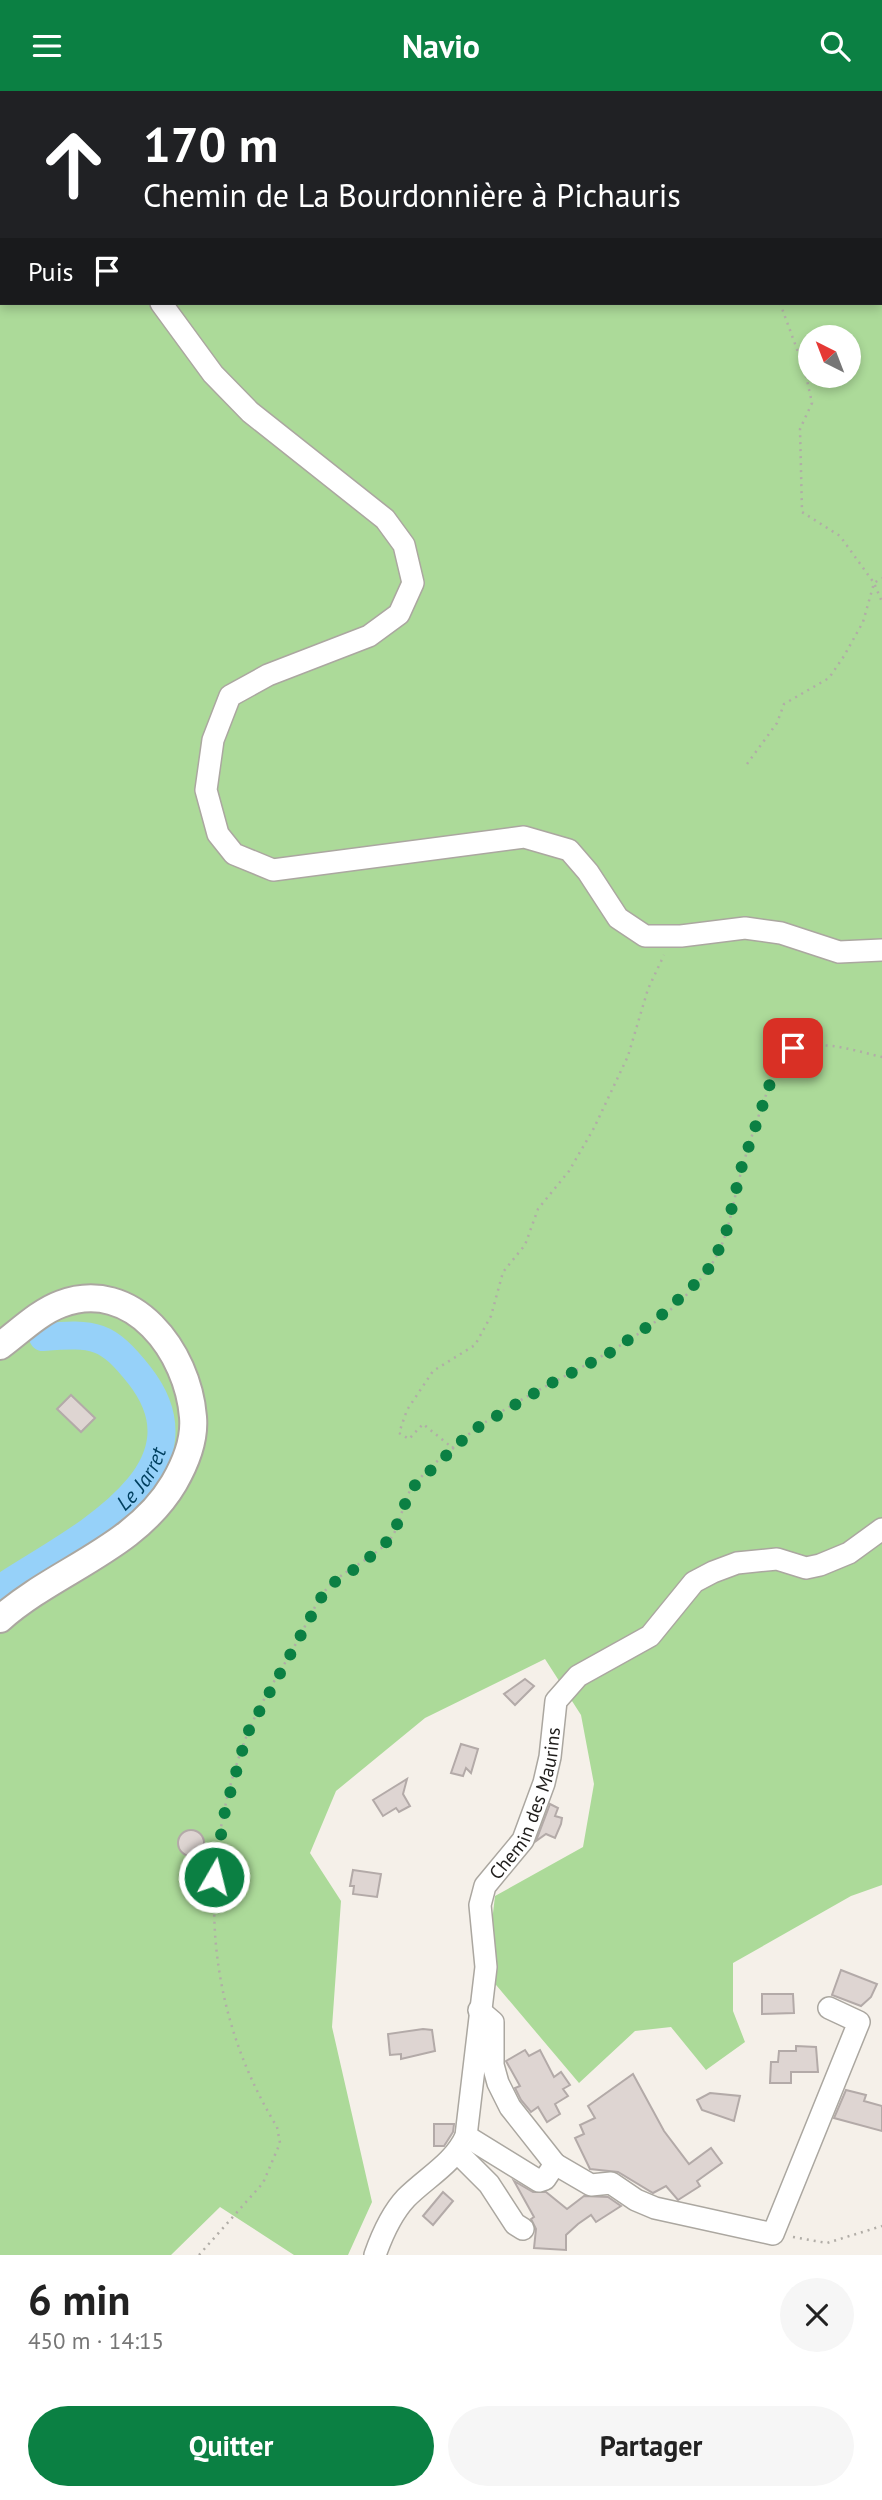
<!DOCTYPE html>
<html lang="fr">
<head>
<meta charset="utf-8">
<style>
	:root { --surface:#fff; --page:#f6f6f6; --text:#222; --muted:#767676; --accent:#0b8043 }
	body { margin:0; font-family:"PT Sans",sans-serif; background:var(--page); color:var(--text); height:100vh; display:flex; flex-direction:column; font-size:26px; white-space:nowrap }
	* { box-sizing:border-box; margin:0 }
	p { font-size:23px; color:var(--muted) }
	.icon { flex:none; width:38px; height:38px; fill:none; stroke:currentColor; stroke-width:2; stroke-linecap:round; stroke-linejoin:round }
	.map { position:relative; height:2164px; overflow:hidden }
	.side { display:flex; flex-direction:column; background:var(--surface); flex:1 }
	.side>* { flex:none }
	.banner { position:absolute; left:0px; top:0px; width:882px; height:214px; box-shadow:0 4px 10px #0003; background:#202124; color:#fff; overflow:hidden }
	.needle { width:46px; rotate:318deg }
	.buttons { position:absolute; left:798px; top:234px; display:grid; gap:14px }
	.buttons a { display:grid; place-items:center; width:63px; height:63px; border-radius:50%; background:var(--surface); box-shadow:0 4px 10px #0003; font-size:35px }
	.pin { position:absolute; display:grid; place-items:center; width:60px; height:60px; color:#fff; margin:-30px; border-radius:14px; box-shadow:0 4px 10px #0006 }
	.me { position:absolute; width:77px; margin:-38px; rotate:8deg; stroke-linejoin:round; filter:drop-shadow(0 0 5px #0008) }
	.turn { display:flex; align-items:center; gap:24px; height:147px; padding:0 28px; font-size:32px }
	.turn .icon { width:91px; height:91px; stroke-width:2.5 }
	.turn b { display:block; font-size:49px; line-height:60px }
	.then { display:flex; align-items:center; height:66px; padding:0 28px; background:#0003; gap:14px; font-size:26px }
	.round { display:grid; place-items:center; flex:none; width:74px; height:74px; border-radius:37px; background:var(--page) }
	.head { display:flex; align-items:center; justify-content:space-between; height:119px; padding:0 28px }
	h1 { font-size:42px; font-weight:700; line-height:52px }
	.action { display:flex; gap:14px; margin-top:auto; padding:14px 28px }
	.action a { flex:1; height:80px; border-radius:42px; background:var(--accent); color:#fff; font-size:28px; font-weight:700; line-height:80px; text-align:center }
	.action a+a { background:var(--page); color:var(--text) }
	header { display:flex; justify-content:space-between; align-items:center; height:91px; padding:0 28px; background:var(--accent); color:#fff; font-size:32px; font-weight:700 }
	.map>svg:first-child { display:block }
	.green { fill:#acda99; fill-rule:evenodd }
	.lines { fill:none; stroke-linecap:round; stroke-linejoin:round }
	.river { stroke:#96d1f9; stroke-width:28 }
	.building { fill:#ded5d2; stroke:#b3aaa8; stroke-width:2 }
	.minor-casing { stroke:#aba7a0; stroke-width:24 }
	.major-casing { stroke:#aba7a0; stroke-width:30 }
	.path { stroke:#b1ada7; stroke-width:2.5; stroke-dasharray:2 5; stroke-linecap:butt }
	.minor { stroke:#fff; stroke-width:21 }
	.major { stroke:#fff; stroke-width:26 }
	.route { stroke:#0b8043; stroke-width:12; stroke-dasharray:0 21.6 }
	.labels { text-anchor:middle; stroke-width:5; stroke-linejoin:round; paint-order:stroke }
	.street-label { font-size:19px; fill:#1f1d1b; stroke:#f5f0e9 }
	.water-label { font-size:21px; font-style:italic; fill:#004060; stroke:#f5f0e9 }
</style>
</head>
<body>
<header><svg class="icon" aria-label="menu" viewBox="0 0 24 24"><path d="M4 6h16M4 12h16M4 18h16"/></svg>Navio<svg class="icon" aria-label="search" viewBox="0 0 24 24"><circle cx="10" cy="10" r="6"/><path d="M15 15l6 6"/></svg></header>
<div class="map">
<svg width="882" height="2164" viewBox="0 0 882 2164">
	<rect width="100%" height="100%" fill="#f5f0e9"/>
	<!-- green -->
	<path class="green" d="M0,0H882V1794L851,1805L733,1872V1920L745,1951L706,1979L671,1936L635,1940L579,1992L486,1882L495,1805L583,1756L594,1693L581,1624L545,1568L425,1627L336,1700L310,1762L341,1810L332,1936L372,2111L348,2164H294L220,2116L171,2164H0ZM2,2H880V212H2ZM810,247H849V285H810Z"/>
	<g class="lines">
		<!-- river -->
		<path class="river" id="s1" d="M0,1502L9,1492C75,1449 215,1382 140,1285C107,1243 95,1242 43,1246"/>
	</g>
	<!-- building -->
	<g class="building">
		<polygon points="71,1304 95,1327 81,1341 57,1318"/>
		<polygon points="525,1588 534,1595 515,1614 504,1603"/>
		<polygon points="461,1653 478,1658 471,1682 466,1677 463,1685 451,1682"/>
		<polygon points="407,1688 403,1703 410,1715 399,1721 396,1717 383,1725 373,1709"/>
		<polygon points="550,1713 558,1717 555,1725 562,1727 561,1733 555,1747 546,1743 536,1750"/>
		<circle cx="191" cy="1752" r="13"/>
		<polygon points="353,1779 381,1783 377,1806 353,1803 354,1795 350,1795"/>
		<polygon points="841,1879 877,1893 871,1906 861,1915 832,1904"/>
		<polygon points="762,1903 793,1903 794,1922 762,1923"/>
		<polygon points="423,1938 432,1939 435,1960 401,1968 401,1963 390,1964 388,1943"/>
		<polygon points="796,1955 816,1956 818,1981 791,1981 791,1992 770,1992 771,1971 778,1971 779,1960 796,1960"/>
		<polygon points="525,1959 529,1965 540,1959 554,1986 561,1981 570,1994 563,1998 568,2005 555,2013 560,2023 547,2031 538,2016 531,2021 521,2009 515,1997 520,1995 506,1970"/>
		<polygon points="633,1983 664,2040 689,2073 711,2057 722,2072 697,2090 700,2095 678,2109 666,2095 653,2102 618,2081 590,2078 575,2047 584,2043 580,2034 595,2027 588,2015"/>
		<polygon points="846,1999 866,2004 864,2010 882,2015 882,2040 834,2027"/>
		<polygon points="710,2002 740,2005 734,2030 702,2019 697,2009"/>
		<polygon points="434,2033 454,2033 453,2041 444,2055 434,2055"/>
		<polygon points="514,2090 533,2101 546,2101 567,2118 584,2105 608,2106 621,2115 596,2131 591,2124 578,2133 566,2144 566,2159 534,2157 536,2138 531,2128 534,2126"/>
		<polygon points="443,2101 453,2110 433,2134 423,2125"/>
	</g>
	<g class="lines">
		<!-- minor casing -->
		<g class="minor-casing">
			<g id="minor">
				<polyline points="148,2 149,0"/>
				<polyline points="161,212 213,283 250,321 385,428 404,454 413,492 399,523 369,545 268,584 230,605 213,649 206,699 218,743 234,763 273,779 524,746 569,759 588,781 618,827 645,845 681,845 745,837 781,842 839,861 882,859"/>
				<polyline points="466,2045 539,2090 545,2088 555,2073 510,2016 498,1992 493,1974 493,1931 479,1919"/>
				<polyline points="458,2062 489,2093 515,2133 523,2138"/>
				<polyline points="555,2073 591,2094 611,2092 636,2109 655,2117 773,2143 859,1931 829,1917"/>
				<path id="s2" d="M375,2164C382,2144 391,2123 406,2107C427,2086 454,2072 466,2045L486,1876L480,1814L485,1795L523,1749L544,1692L550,1666L556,1610L578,1585L650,1545L694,1491L713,1481L737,1472L777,1468L806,1477L820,1474L849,1462L882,1438"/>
			</g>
		</g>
		<!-- major casing -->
		<g class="major-casing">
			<path id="major" d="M0,1255C19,1241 39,1221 61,1213C133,1186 188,1261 193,1326C195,1348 185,1373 174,1392C135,1458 55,1479 0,1528"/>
		</g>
		<!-- path -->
		<g class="path">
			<polyline points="681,0 683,2"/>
			<polyline points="780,212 805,280 812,312 800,338 802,421 840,445 874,492 882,511"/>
			<polyline points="747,673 777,632 784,613 829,587 844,565 863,531 874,492 882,487"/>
			<polyline points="454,1358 423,1333 409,1348 399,1342 407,1319 433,1280 475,1254 491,1225 503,1181 525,1154 538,1118 569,1080 594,1037 628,965 648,898 664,864"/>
			<polyline points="793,2146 827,2152 882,2135"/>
			<path d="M199,2164L263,2092L280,2052L277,2036C203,1915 196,1775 247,1644C259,1614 277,1586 293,1558C304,1539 312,1518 325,1500C339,1480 374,1469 391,1447C401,1433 402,1413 411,1398C419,1385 459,1350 473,1340C549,1283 652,1257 709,1177C730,1148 732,1111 742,1078C752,1040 767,1003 779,966C812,944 847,958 882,966"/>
		</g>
		<!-- minor -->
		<use href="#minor" class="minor"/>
		<!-- major -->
		<use href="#major" class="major"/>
	</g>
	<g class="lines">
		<!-- route -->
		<polyline class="route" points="214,1786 225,1720 247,1643 327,1496 361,1474 392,1446 411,1398 472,1340 546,1295 608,1263 654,1231 697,1191 710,1176 725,1146 741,1078 779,966 793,957"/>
	</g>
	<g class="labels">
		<!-- street labels -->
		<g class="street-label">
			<text dy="7" stroke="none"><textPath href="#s2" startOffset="499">Chemin des Maurins</textPath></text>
		</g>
		<!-- water labels -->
		<g class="water-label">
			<text dy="7" stroke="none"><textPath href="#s1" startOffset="184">Le Jarret</textPath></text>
		</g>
	</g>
</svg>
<div class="buttons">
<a><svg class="needle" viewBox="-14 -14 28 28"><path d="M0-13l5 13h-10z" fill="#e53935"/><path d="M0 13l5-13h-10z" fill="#767676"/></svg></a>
</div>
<div class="pin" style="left:793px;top:957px;background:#d93025"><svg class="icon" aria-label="arrive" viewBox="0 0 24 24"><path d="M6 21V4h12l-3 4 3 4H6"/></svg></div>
<svg class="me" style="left:214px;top:1786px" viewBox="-20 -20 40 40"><circle r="17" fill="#0b8043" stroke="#fff" stroke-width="3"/><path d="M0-11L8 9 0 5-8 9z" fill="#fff"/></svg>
<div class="banner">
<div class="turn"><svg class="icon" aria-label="ahead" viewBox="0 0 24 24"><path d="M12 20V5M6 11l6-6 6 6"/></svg><div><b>170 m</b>Chemin de La Bourdonnière à Pichauris</div></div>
<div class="then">Puis<svg class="icon" aria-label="arrive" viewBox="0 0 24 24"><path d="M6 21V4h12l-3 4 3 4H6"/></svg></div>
</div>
</div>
<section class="side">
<div class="head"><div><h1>6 min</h1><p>450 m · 14:15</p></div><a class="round"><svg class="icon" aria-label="close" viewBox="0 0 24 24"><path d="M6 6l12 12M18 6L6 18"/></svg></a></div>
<div class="action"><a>Quitter</a><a>Partager</a></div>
</section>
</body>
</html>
